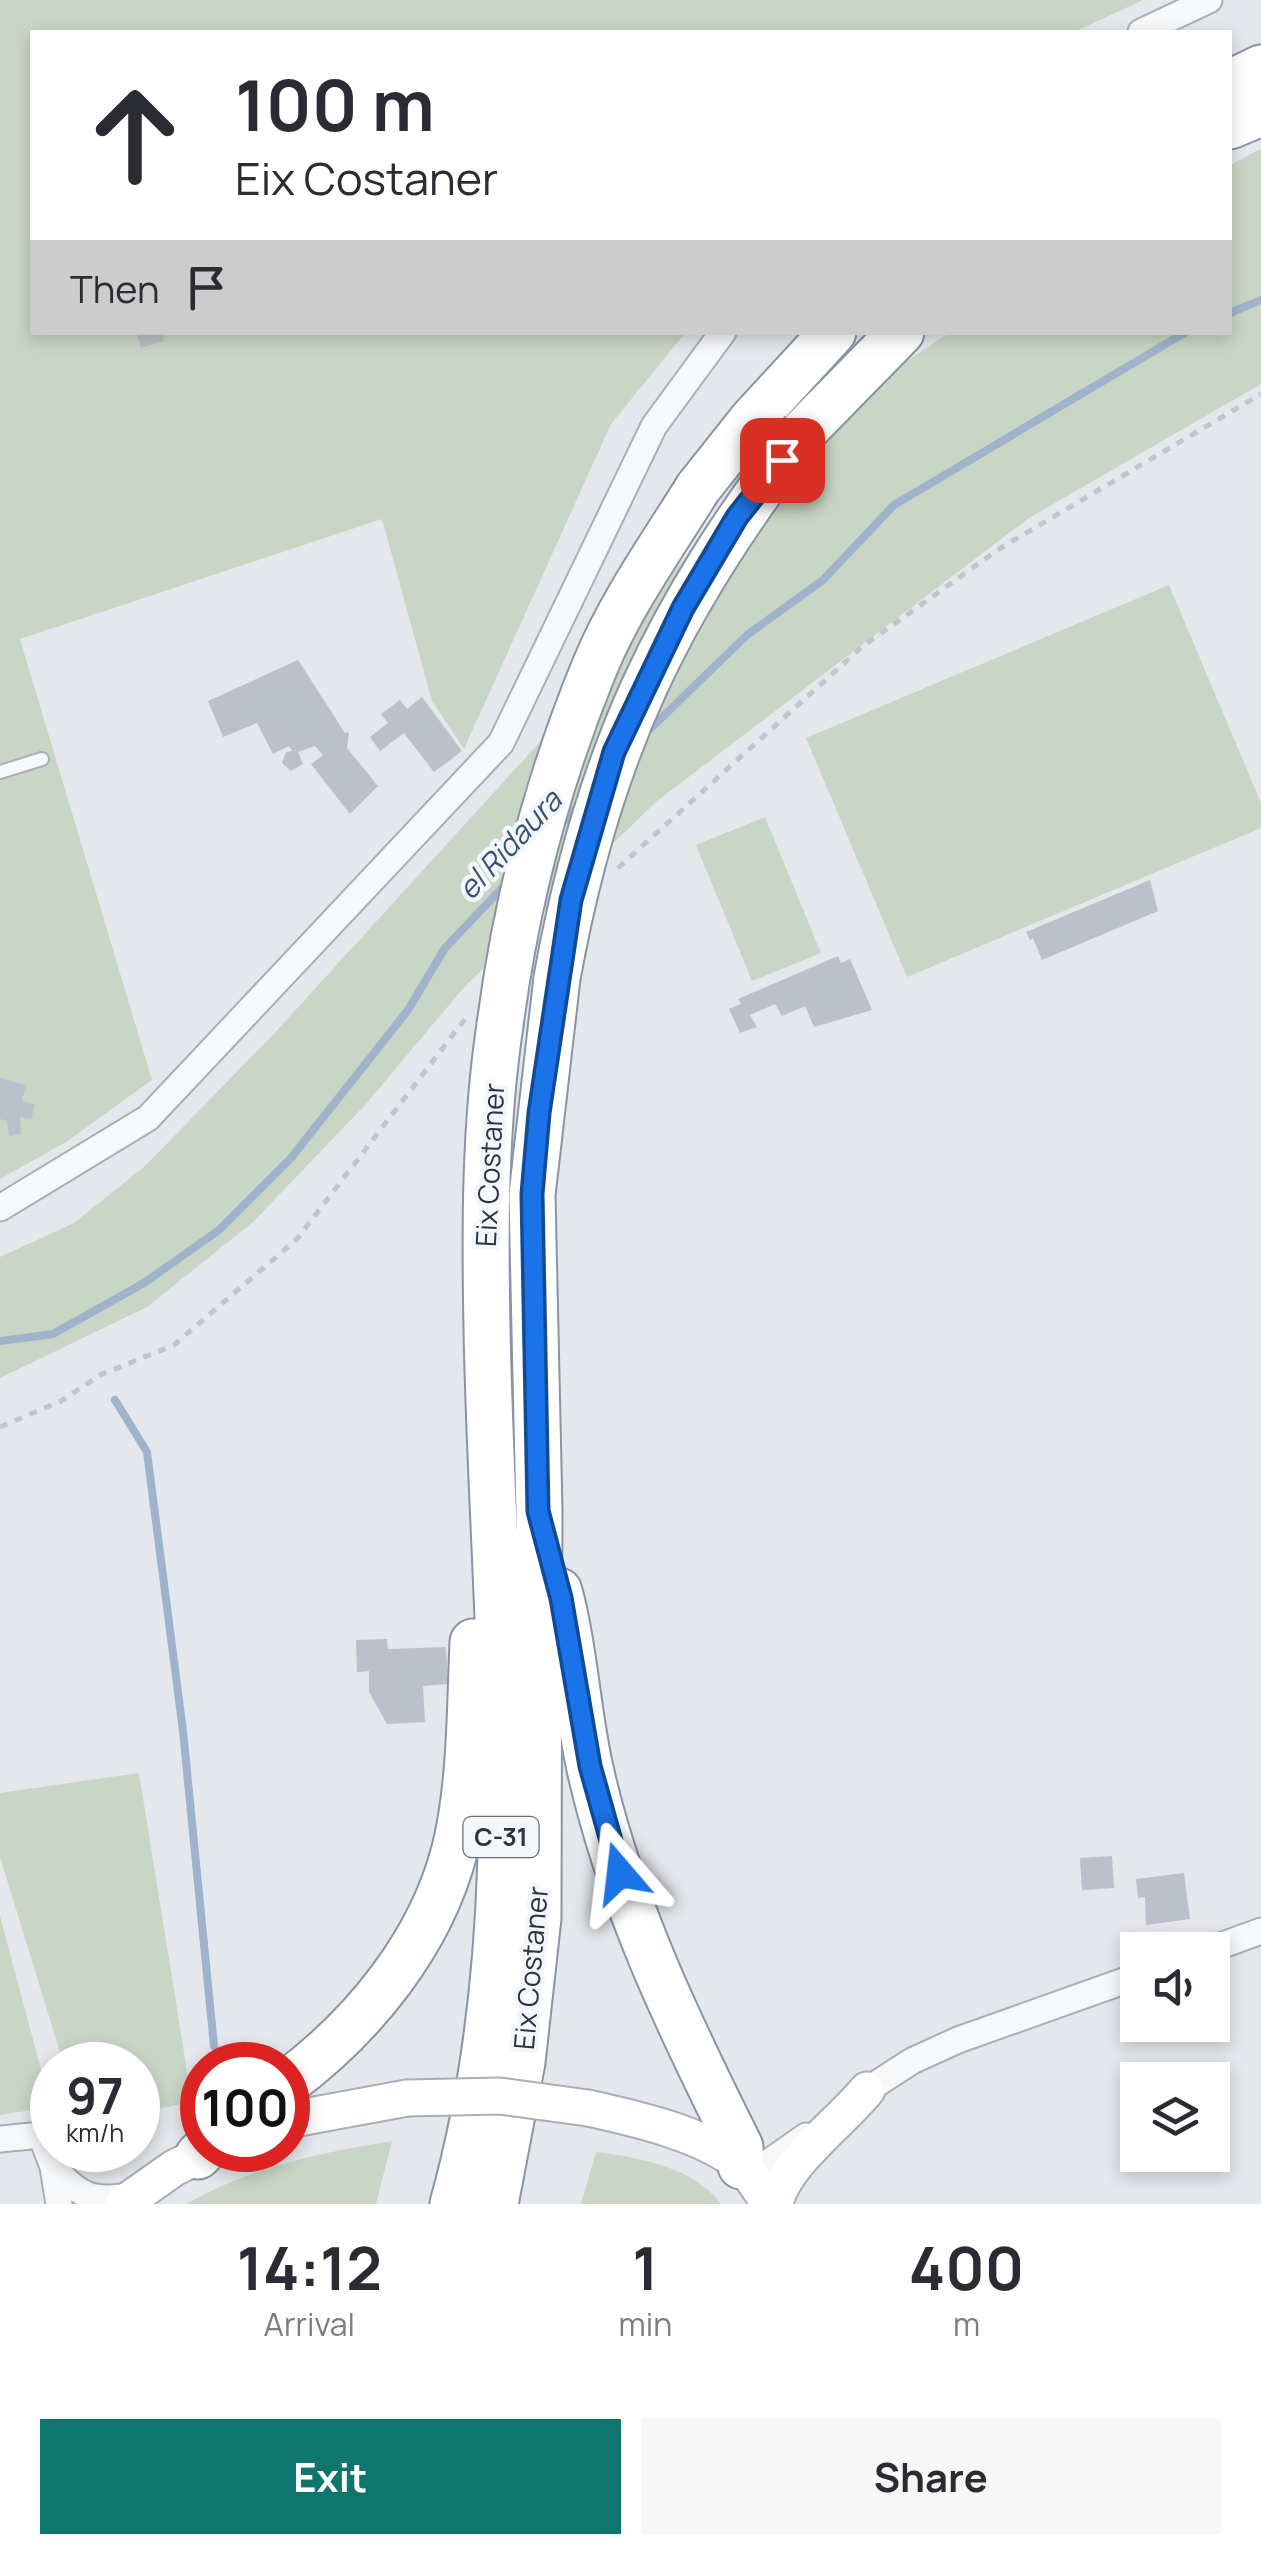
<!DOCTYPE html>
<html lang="en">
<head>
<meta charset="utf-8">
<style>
	:root { --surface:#fff; --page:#f7f7f7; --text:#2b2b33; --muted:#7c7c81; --accent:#0f766e }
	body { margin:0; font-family:Manrope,sans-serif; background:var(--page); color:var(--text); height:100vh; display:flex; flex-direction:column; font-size:38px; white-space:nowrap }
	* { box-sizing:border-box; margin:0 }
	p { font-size:32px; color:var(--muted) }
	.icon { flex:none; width:55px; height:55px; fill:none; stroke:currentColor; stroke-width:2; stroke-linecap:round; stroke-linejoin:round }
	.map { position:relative; height:2204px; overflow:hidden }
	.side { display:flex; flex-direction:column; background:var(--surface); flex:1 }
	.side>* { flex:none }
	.hud { position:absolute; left:30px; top:30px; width:1202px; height:305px; border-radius:0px; box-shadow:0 5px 15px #0003; background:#fff; color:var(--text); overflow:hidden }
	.fabs { position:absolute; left:1120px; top:1932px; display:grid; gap:20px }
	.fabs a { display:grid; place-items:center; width:110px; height:110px; border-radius:0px; background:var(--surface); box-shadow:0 5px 15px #0003; font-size:50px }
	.speed { position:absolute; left:30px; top:2042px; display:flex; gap:20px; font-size:50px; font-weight:700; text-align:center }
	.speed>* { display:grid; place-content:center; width:130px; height:130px; border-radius:50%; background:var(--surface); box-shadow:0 5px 15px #0003; line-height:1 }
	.speed small { font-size:25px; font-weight:400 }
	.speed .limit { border:15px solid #d22; background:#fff; color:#111 }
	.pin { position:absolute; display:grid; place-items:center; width:85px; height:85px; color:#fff; margin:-42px; border-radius:20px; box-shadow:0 5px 15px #0006 }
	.me { position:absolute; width:110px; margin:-55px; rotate:343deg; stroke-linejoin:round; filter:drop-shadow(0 0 8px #0008) }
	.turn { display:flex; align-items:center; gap:35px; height:210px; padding:0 40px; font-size:45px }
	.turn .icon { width:130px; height:130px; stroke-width:2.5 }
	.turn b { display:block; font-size:70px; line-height:85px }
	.then { display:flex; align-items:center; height:95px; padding:0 40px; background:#0003; gap:20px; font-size:38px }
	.eta { display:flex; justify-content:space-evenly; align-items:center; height:170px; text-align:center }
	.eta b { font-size:60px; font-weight:700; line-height:70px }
	.cta { display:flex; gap:20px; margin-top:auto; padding:20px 40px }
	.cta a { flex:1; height:115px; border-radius:0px; background:var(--accent); color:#fff; font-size:40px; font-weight:700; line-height:115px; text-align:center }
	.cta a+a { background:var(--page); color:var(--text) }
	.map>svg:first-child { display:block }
	.green { fill:#c9d6c5 }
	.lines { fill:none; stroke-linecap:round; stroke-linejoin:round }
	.stream { stroke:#9fb4cc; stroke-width:8 }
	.building { fill:#bbc0ca }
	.lane-casing { stroke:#a9aeb7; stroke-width:16 }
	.street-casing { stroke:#a9aeb7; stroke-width:29 }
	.secondary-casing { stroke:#a9aeb7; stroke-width:39 }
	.highway-casing { stroke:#8b94a3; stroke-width:49 }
	.path { stroke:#c2c5cb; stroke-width:5; stroke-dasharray:8 8; stroke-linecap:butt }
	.lane { stroke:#f7f8fa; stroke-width:12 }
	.street { stroke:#f7f8fa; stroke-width:25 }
	.secondary { stroke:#fff; stroke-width:35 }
	.highway { stroke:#fff; stroke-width:45 }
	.secondary-bridge-casing { stroke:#a9aeb7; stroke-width:39; stroke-linecap:butt }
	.highway-bridge-casing { stroke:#8b94a3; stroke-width:49; stroke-linecap:butt }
	.secondary-bridge { stroke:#fff; stroke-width:35 }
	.highway-bridge { stroke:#fff; stroke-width:45 }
	.route-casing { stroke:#114b97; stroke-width:25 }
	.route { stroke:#1a73e8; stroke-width:18 }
	.labels { text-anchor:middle; stroke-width:9; stroke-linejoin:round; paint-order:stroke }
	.shield { fill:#f4f6f9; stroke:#676e7b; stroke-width:2.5 }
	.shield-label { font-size:25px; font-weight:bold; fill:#2b3445 }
	.street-label { font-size:28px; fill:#2b3445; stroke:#f4f6f9 }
	.water-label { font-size:30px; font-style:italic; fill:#34527a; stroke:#f4f6f9 }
</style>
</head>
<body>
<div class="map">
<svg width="1261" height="2204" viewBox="0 0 1261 2204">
	<rect width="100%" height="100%" fill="#e4e7ec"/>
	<!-- green -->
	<g class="green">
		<polygon points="0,0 1143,0 1074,32 32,32 32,332 685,333 611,424 464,749 432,701 382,519 20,639 152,1080 66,1142 0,1179"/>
		<polygon points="1261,149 1261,384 1029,518 657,801 466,985 366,1104 253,1222 147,1307 0,1378 0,1257 74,1223 145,1166 270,1038 539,743 687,555 904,363 949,333 1230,332 1230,165"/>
		<polygon points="1169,585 1261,803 1261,828 907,977 806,738"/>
		<polygon points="765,817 821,953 752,981 696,845"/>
		<polygon points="139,1773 192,2102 138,2113 138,2065 64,2065 0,1857 0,1793"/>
		<polygon points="0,1916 51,2107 0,2115"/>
		<path d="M392,2141L376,2204H186C251,2167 319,2153 392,2141Z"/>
		<path d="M596,2152C640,2158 694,2167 721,2204H581Z"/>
	</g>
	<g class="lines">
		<!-- stream -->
		<g class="stream">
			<polyline points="1230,313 1261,300"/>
			<polyline points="647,732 747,635 823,580 894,505 1186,332"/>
			<polyline points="559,827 580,804"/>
			<polyline points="0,1341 53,1334 144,1283 219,1230 291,1158 408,1010 445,948 505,885"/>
			<polyline points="115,1400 147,1452 183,1731 214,2046"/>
		</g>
	</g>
	<!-- building -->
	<g class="building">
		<polygon points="137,332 162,332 164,341 141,348"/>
		<polygon points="298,660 345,733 349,732 347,748 378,786 350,814 311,764 323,755 315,746 298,752 303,764 291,771 282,763 286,752 292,751 289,746 273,754 257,723 223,737 208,701"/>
		<polygon points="422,697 462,751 434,772 404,733 380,751 370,737 388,723 381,714 400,700 407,709"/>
		<polygon points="1150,880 1158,911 1042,960 1033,938 1030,940 1026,932"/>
		<polygon points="838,956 841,963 850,959 872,1010 814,1027 805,1006 782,1016 775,1004 750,1015 757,1027 740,1033 729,1009 741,1004 738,999"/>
		<polygon points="0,1078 26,1085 22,1100 35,1105 31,1119 20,1117 21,1134 9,1136 7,1121 0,1119"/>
		<polygon points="387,1639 388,1649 446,1647 448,1684 423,1686 425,1722 387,1724 369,1692 369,1671 357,1672 356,1640"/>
		<polygon points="1112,1856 1114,1888 1082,1890 1080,1858"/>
		<polygon points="1184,1873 1190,1919 1146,1925 1145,1897 1138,1898 1136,1879"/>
	</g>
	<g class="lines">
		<!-- lane casing -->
		<g class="lane-casing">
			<polyline id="lane" points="0,772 42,759"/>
		</g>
		<!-- street casing -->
		<g class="street-casing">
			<g id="street">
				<polyline points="1141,32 1209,0"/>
				<polyline points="0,1208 148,1118 501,743 654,426 723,332"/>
				<polyline points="1209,1950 1261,1931"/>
				<polyline points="853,2099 912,2061 958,2040 1138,1976"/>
				<polyline points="0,2139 41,2135 53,2167 59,2204"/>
				<path d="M54,2167C80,2199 96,2202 135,2195"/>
				<polyline points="749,2176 806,2136"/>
			</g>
		</g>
		<!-- secondary casing -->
		<g class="secondary-casing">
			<g id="secondary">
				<path d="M588,2108C633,2118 706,2134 742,2166C752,2176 761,2192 770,2204"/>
				<polyline points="288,2120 407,2098"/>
				<polyline points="123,2204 174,2168 211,2150"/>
				<path d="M775,2204C783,2164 840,2123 867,2090"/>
			</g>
		</g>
		<!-- highway casing -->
		<g class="highway-casing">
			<g id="highway">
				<polyline points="1230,83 1261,68"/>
				<polyline points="1230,126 1261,113"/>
				<polyline points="804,431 901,332"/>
				<polyline points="698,488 752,420 833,332"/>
				<path d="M559,1591C574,1647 577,1707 589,1764C619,1901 678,2023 740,2147L741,2166"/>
				<path d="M288,2082C364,2025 431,1943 455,1849C471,1784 470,1708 473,1642"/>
				<polyline points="198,2156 204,2150"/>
				<path d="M453,2204C533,1918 492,1620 487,1328C485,1227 485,1125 500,1025"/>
				<polyline points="495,2204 522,2062 538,1918 539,1511 532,1195 557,978"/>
			</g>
		</g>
		<!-- path -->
		<g class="path">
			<polyline points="618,868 863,646 999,549 1261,394"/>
			<polyline points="0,1427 61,1401 100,1375 174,1345 297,1239 465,1019"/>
		</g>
		<!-- lane -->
		<use href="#lane" class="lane"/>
		<!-- street -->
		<use href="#street" class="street"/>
		<!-- secondary -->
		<use href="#secondary" class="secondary"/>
		<!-- highway -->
		<use href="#highway" class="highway"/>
		<!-- secondary-bridge casing -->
		<g class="secondary-bridge-casing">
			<polyline id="secondary-bridge" points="407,2098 500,2096 588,2108"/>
		</g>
		<!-- highway-bridge casing -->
		<g class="highway-bridge-casing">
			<g id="highway-bridge">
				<path d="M557,978C597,756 666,609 804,431"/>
				<path d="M500,1025C516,902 548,780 595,666C621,603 662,546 698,488"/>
			</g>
		</g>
		<!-- secondary-bridge -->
		<use href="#secondary-bridge" class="secondary-bridge"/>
		<!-- highway-bridge -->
		<use href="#highway-bridge" class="highway-bridge"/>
	</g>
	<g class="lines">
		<!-- route casing -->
		<g class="route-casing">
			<polyline id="route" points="620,1873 590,1766 561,1598 538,1511 532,1194 539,1113 571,900 614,752 683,608 737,517 782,460"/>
		</g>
		<!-- route -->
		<use href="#route" class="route"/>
	</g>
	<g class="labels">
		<!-- shield labels -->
		<rect class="shield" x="463.5" y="1817" width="75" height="40" rx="8"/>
		<g class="shield-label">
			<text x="501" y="1846">C-31</text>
		</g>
		<!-- street labels -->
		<g class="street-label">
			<text transform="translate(490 1165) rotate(-87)" y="10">Eix Costaner</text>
			<text transform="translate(531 1968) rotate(-85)" y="10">Eix Costaner</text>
		</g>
		<!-- water labels -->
		<g class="water-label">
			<text transform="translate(510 845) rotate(-47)" y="10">el Ridaura</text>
		</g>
	</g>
</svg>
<div class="fabs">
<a><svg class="icon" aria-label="sound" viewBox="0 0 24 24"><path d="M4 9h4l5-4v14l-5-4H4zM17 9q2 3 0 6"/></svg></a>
<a><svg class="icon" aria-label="layers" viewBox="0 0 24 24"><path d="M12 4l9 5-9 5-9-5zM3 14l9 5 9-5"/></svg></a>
</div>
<div class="speed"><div>97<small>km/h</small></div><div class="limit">100</div></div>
<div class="pin" style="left:782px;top:460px;background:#d93025"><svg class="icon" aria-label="arrive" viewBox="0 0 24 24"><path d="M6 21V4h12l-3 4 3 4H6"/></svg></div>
<svg class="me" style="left:620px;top:1873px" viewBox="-20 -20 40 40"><path d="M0-17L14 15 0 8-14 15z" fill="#1a73e8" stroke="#fff" stroke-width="4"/></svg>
<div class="hud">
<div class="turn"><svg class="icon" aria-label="ahead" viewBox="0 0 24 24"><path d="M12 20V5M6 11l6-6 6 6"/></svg><div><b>100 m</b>Eix Costaner</div></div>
<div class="then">Then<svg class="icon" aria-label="arrive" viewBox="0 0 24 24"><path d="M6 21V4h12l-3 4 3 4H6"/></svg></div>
</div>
</div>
<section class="side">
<div class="eta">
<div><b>14:12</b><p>Arrival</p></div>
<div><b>1</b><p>min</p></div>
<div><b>400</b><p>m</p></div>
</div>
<div class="cta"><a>Exit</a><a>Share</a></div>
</section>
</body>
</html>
